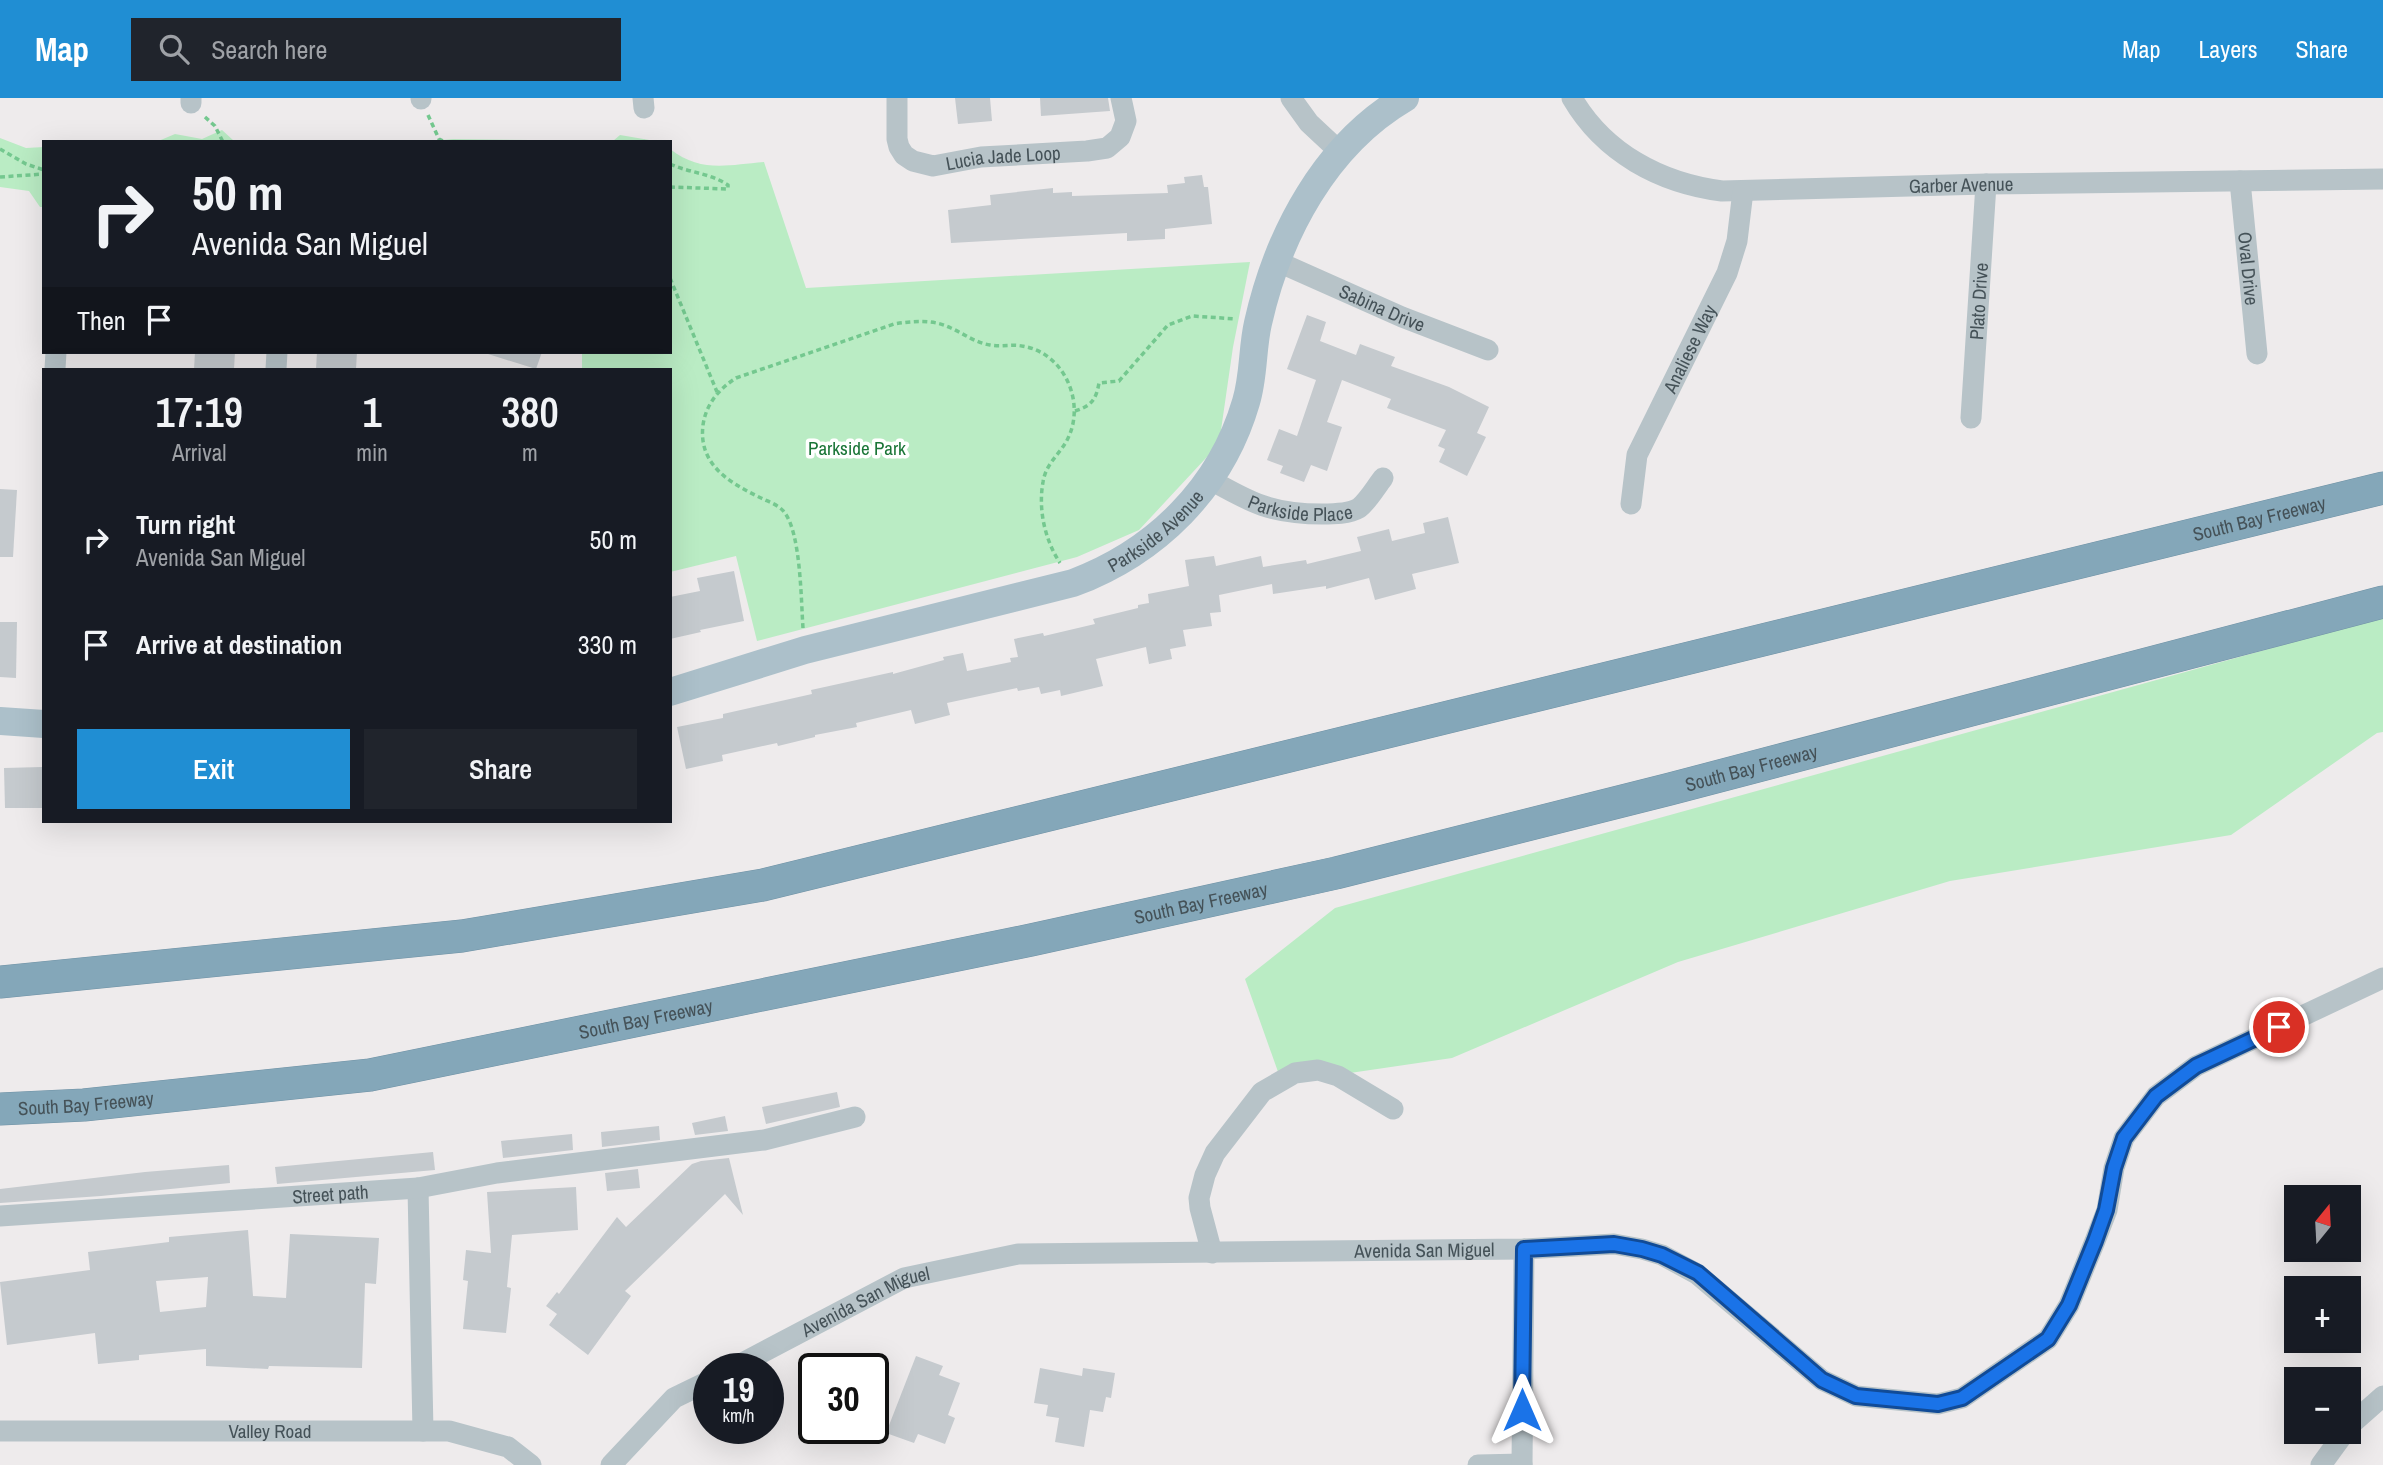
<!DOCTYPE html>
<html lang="en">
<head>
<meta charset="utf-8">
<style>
	:root { --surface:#171b24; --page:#20242c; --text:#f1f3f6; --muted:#9ea1a6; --accent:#208ed3 }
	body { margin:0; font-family:"Archivo Narrow",sans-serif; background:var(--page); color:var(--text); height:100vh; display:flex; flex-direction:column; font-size:26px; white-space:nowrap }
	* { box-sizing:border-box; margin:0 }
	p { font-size:23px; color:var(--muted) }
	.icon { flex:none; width:38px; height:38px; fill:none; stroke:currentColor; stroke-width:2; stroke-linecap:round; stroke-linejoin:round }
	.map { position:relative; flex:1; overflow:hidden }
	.sheet { position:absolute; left:42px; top:270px; width:630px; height:455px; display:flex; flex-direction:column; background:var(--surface); border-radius:0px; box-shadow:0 7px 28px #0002 }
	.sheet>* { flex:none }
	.banner { position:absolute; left:42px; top:42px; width:630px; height:214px; border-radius:0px; box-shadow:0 7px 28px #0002; background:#171b24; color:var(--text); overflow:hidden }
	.needle { width:46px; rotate:18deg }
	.tools { position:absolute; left:2284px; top:1087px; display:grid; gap:14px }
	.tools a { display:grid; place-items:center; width:77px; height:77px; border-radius:0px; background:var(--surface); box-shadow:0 7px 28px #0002; font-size:35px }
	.speed { position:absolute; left:693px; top:1255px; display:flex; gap:14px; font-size:35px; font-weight:700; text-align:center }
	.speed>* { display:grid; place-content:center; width:91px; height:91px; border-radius:50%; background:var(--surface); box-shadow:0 7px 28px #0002; line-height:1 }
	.speed small { font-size:18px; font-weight:400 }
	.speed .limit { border:4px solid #111; border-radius:10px; background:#fff; color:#111 }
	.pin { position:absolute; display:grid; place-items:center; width:60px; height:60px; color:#fff; margin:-30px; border:4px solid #fff; border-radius:50%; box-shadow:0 2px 7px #0007 }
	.me { position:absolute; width:77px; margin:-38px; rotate:0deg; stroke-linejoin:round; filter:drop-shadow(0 0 5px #0008) }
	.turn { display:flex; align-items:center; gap:24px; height:147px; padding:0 35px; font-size:32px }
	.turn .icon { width:91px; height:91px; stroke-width:2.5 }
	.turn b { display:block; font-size:49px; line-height:60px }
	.then { display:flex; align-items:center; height:66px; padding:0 35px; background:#0003; gap:14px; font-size:26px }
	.eta { display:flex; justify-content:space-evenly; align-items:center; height:119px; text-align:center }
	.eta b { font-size:42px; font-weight:600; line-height:49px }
	.button { display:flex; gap:14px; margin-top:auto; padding:14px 35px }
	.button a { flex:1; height:80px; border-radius:0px; background:var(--accent); color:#fff; font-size:28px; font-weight:600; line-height:80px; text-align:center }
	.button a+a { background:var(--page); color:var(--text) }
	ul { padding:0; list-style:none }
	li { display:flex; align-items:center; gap:21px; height:105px; padding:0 35px }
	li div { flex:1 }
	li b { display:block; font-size:26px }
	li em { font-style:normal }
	header { display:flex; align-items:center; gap:42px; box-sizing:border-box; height:98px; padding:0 35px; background:var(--accent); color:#fff }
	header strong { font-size:33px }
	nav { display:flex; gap:38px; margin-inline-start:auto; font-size:24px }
	.search { width:490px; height:63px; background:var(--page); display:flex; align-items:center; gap:18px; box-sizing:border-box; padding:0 24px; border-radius:0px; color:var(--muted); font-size:26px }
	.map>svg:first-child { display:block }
	.green { fill:#baecc4 }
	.building { fill:#c5cace; fill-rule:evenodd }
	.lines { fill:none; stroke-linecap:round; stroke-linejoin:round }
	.highway-casing { stroke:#7092a5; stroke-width:33 }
	.path { stroke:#74c88f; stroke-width:3.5; stroke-dasharray:5 3.5; stroke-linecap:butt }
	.minor { stroke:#b7c3c8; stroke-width:21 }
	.major { stroke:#acc0ca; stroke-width:28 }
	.highway { stroke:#84a7b9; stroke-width:32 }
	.route-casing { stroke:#114b97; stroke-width:18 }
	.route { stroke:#1a73e8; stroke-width:12 }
	.labels { text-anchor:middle; stroke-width:7; stroke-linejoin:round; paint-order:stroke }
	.street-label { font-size:19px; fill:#455258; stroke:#fff }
	.park-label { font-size:19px; fill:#1a7537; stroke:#fff }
</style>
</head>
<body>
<header>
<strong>Map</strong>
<div class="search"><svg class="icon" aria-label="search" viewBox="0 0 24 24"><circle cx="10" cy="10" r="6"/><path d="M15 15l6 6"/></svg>Search here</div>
<nav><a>Map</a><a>Layers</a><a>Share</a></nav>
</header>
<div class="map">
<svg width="2383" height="1367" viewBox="0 0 2383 1367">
	<rect width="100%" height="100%" fill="#eeebec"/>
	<!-- green -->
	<g class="green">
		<polygon points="222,32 234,43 253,44 156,44 175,36 202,41"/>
		<polygon points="620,37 661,44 422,44 453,41 613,43"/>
		<polygon points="0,40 26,50 44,49 44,109 40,109 29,93 0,89"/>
		<path d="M670,51C701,75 727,67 764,64L806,190L1250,164L1233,249L1219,346L1139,432L1077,459L757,543L736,458L670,474V271H582V254H670Z"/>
		<polygon points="2383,519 2383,634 2377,635 2231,737 1950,783 1678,864 1452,960 1282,985 1245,881 1335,810"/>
	</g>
	<!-- building -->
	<g class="building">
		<polygon points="955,0 990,0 992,23 958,26"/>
		<polygon points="1040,0 1108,0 1110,13 1041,18"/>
		<polygon points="1202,77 1204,89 1208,89 1212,126 1165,131 1165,141 1127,143 1127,135 951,145 948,112 991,107 990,97 1053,90 1053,95 1072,94 1072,98 1168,95 1167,87 1185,85 1184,79"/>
		<polygon points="1307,217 1326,224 1320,243 1356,257 1360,246 1395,259 1391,268 1449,289 1489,309 1477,335 1486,339 1467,378 1439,364 1445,351 1438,348 1446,332 1387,310 1391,301 1342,282 1327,324 1342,329 1327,373 1311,367 1304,384 1280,375 1283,368 1267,362 1279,331 1297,338 1316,282 1287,271"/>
		<polygon points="195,254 235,254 234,271 194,271"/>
		<polygon points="317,254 357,254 356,271 316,271"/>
		<polygon points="488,254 542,254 536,271 488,256"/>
		<polygon points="0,391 17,392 13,459 0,459"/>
		<polygon points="1448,419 1459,465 1412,476 1416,491 1375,502 1369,480 1326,491 1326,488 1273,496 1272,486 1219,497 1221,514 1210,515 1212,528 1183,532 1186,548 1170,551 1172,561 1149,566 1146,549 1096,561 1103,588 1061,598 1060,592 1041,596 1039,589 1018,593 1017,590 947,605 950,617 915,626 911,612 856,625 857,629 815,637 815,639 778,648 777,645 722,657 723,663 686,671 677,629 723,620 723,616 812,596 811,592 893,574 893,576 944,562 943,559 963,555 967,573 1011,564 1010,560 1018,559 1014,541 1043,535 1044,538 1095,526 1093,521 1138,510 1138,507 1149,505 1148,496 1189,488 1185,462 1214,458 1216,468 1261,458 1263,469 1306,462 1307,466 1361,453 1357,439 1389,431 1392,443 1425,435 1423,425"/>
		<polygon points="734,473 744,523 700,532 701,534 670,541 670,499 700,493 697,480"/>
		<polygon points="0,524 17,524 16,580 0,579"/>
		<polygon points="42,669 42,710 5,710 4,670"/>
		<polygon points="837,994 840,1009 766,1026 762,1009"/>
		<polygon points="725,1018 728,1033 695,1037 692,1025"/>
		<polygon points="659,1028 660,1042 602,1049 601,1034"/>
		<polygon points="572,1036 573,1052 503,1060 501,1043"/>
		<polygon points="433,1054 435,1072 277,1086 275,1069"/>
		<polygon points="729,1060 743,1117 725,1096 625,1193 631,1198 588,1257 549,1227 557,1216 546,1208 557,1194 559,1196 617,1119 626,1129 692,1066 701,1063"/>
		<polygon points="229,1067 230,1085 101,1098 0,1105 0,1091 145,1074"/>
		<polygon points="638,1071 640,1090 607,1093 605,1075"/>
		<polygon points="576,1089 578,1132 512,1137 507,1189 511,1190 506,1235 463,1231 468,1183 463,1182 466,1152 491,1155 487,1094"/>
		<path d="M248,1132L253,1198L286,1200L290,1136L379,1140L376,1186L365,1185L362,1270L269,1268L268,1271L206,1268V1251L139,1257V1262L98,1266L95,1235L7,1247L0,1184L90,1172L88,1154L169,1144V1139ZM208,1179L206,1209L160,1214L156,1183Z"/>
		<polygon points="916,1258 943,1268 939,1277 960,1285 948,1317 955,1320 945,1346 918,1336 914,1345 886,1335"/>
		<polygon points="1040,1270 1082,1278 1083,1270 1115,1275 1111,1300 1106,1299 1103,1314 1090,1312 1084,1349 1055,1344 1059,1320 1046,1318 1048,1307 1034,1305"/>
	</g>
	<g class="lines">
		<!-- highway casing -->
		<g class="highway-casing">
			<g id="highway">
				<path id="s12" d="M0,884L462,838L763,787L2383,390"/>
				<path id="s13" d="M0,1011L84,1007L370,977L1031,842L1336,775L1670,691L2383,504"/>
			</g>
		</g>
		<!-- path -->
		<g class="path">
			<polyline points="428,17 439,41 445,44"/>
			<polyline points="205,19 215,28 223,44"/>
			<polyline points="643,43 644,44"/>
			<polyline points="0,51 26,66 44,72"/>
			<path d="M670,66C690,75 710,75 728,87V91L670,89"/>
			<polyline points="0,79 44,76"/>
			<polyline points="670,180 717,294"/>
			<path d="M1075,313C1091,308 1096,302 1099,285L1119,283L1168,227L1192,218L1236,221"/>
			<path d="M803,530C801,503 801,434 784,414C779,407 769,404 761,400C730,385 698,367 703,327C706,306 719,291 736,280L894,226C913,223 933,221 951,230C964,236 976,245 990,247C1001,249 1012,246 1022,248C1063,254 1085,302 1069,338C1062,355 1046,364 1043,384C1038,412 1045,442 1060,465"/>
		</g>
		<!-- minor -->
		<g class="minor">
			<polyline points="421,0 421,1"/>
			<polyline points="643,0 644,10"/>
			<path id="s1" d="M897,0V41L899,49L904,57L913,63L933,68L981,59L1087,53L1107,50L1120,39L1126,23L1121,0"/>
			<polyline points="1291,0 1309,25 1339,53"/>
			<path id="s2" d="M1572,0C1604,55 1660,85 1722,93L1986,86L2383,81"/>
			<polyline points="191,5 191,0"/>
			<path id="s3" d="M2240,83L2257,256"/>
			<path id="s4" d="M1276,163L1402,219L1488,252"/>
			<polyline points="55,271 56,254"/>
			<polyline points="276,271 277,254"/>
			<path id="s5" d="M1971,320L1986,86"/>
			<path id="s6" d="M1209,381C1251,405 1272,416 1322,416C1333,416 1349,416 1359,410C1368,403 1376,389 1383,380"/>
			<path id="s7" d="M1631,406L1637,357L1727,175L1737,143L1743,93"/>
			<polyline points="418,1090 423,1333"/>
			<path id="s8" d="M0,1118L418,1090L497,1075L764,1042L855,1019"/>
			<polyline points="1212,1155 1200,1110 1199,1100 1205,1077 1215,1055 1262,994 1295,975 1318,972 1338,978 1393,1011"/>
			<path id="s9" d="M733,1270L904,1180L1018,1156L1524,1151L1614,1146L1642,1151L1662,1157L1697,1176L1822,1282L1856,1298L1938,1306L1962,1300L2048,1241L2069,1207L2095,1143L2107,1112L2114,1070L2124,1040L2156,998L2196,968L2383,880"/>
			<polyline points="2348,1329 2383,1298"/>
			<path id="s10" d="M0,1333H449L508,1349L531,1367"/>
			<polyline points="611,1367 674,1300 709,1283"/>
			<polyline points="1478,1367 1522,1366"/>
			<polyline points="1522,1367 1524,1151"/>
			<polyline points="2321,1367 2345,1334"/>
		</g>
		<!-- major -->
		<g class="major">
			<path id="s11" d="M670,594L805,552L1073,485C1156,454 1221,390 1246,304C1254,278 1252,251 1258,225C1278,136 1325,47 1405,0"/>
			<polyline points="0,623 44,626"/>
		</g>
		<!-- highway -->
		<use href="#highway" class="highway"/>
	</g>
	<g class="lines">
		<!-- route casing -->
		<g class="route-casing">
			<polyline id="route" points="1522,1312 1524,1151 1614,1146 1642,1151 1662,1157 1698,1175 1822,1282 1856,1298 1938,1306 1962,1300 2048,1241 2069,1207 2095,1143 2106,1112 2114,1070 2124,1040 2156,998 2196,968 2279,929"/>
		</g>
		<!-- route -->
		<use href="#route" class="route"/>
	</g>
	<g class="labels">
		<!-- street labels -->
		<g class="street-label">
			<text dy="7" stroke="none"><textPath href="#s1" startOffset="161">Lucia Jade Loop</textPath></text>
			<text dy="7" stroke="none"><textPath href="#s2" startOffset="422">Garber Avenue</textPath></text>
			<text dy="7" stroke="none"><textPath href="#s3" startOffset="88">Oval Drive</textPath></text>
			<text dy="7" stroke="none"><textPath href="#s5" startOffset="117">Plato Drive</textPath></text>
			<text dy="7" stroke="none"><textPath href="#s4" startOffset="116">Sabina Drive</textPath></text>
			<text dy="7" stroke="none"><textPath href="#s7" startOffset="168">Analiese Way</textPath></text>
			<text dy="7" stroke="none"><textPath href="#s6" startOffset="98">Parkside Place</textPath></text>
			<text dy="7" stroke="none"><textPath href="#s12" startOffset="2310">South Bay Freeway</textPath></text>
			<text dy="7" stroke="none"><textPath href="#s11" startOffset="516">Parkside Avenue</textPath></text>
			<text dy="7" stroke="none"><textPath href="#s13" startOffset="1787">South Bay Freeway</textPath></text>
			<text dy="7" stroke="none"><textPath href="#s13" startOffset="1220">South Bay Freeway</textPath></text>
			<text dy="7" stroke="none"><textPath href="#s13" startOffset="653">South Bay Freeway</textPath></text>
			<text dy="7" stroke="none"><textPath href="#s13" startOffset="86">South Bay Freeway</textPath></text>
			<text dy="7" stroke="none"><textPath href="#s8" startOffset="331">Street path</textPath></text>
			<text dy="7" stroke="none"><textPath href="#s9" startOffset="716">Avenida San Miguel</textPath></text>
			<text dy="7" stroke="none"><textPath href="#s9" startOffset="149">Avenida San Miguel</textPath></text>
			<text dy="7" stroke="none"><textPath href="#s10" startOffset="270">Valley Road</textPath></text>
		</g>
		<!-- park labels -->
		<g class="park-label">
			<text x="857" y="357">Parkside Park</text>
		</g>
	</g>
</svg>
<div class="tools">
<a><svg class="needle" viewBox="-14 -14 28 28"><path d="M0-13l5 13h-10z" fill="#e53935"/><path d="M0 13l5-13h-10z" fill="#9ea1a6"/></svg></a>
<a>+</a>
<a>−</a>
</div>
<div class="speed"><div>19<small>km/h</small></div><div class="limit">30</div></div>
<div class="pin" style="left:2279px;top:929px;background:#d93025"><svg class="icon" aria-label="arrive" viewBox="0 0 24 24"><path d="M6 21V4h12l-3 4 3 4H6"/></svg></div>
<svg class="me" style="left:1522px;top:1312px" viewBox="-20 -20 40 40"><path d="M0-17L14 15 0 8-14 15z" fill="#1a73e8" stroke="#fff" stroke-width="4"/></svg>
<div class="banner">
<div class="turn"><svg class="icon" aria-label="right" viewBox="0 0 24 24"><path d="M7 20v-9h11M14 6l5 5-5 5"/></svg><div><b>50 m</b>Avenida San Miguel</div></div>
<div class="then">Then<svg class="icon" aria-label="arrive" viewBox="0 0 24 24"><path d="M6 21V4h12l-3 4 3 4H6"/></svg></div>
</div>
<section class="sheet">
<div class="eta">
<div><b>17:19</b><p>Arrival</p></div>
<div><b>1</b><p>min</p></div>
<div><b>380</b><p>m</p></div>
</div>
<ul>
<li><svg class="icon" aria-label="right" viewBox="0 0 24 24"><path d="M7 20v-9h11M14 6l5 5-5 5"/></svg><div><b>Turn right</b><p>Avenida San Miguel</p></div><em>50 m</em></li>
<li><svg class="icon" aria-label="arrive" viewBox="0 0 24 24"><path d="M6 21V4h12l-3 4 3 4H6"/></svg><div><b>Arrive at destination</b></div><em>330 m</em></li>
</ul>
<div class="button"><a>Exit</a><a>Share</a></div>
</section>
</div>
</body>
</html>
